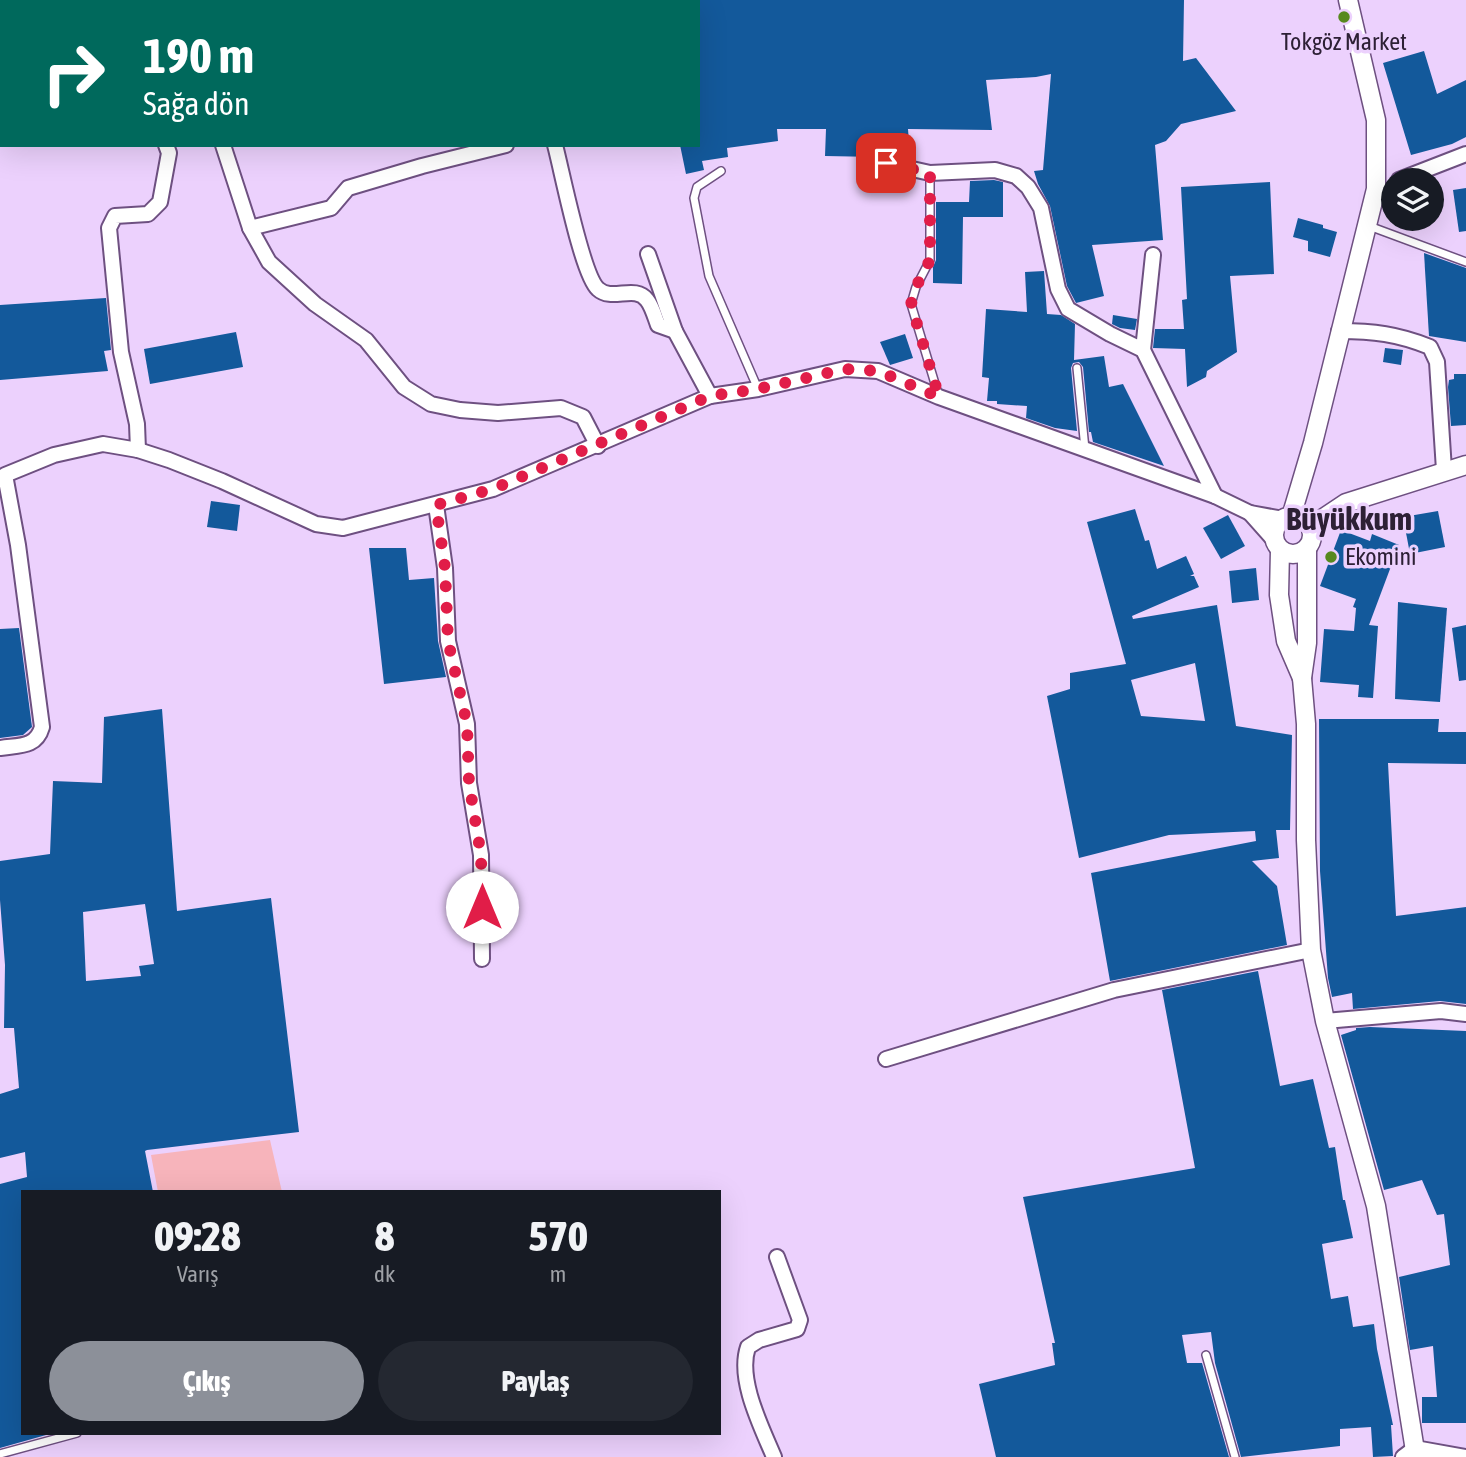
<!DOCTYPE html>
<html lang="tr">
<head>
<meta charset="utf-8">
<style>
	:root { --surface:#171b24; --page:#242831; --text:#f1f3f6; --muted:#9ea1a6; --accent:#8c9099 }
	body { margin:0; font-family:"Asap Condensed",sans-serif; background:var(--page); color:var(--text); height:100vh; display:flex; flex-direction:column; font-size:26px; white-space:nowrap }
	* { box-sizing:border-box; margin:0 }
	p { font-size:23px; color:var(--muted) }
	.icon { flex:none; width:38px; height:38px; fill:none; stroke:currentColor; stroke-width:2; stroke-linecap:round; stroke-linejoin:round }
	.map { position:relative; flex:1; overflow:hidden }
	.panel { position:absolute; left:21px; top:1190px; width:700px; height:245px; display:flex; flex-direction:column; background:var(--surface); border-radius:0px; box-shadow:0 7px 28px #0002 }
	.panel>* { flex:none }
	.guide { position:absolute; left:0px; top:0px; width:700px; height:147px; box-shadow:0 7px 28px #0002; background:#00695c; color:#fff; overflow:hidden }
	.controls { position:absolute; left:1381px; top:168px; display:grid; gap:14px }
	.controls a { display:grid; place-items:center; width:63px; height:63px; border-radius:50%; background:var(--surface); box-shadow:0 7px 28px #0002; font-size:35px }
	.pin { position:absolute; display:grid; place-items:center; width:60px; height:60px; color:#fff; margin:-30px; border-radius:14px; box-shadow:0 4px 10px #0006 }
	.me { position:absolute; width:77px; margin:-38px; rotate:0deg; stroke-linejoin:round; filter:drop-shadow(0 0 5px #0008) }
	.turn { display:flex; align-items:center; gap:24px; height:147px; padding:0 28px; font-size:32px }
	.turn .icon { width:91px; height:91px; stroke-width:2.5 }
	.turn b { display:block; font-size:49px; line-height:60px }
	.eta { display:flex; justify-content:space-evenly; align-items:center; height:119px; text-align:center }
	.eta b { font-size:42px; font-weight:800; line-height:49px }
	.button { display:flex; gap:14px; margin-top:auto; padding:14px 28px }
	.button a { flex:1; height:80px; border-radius:42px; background:var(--accent); color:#fff; font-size:28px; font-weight:800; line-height:80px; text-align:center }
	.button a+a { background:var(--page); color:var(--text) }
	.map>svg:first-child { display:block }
	.green { fill:#f7b4bb }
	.building { fill:#13599b; fill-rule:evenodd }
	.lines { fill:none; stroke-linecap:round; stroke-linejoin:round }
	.service-casing { stroke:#6e5081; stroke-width:10 }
	.minor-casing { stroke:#6e5081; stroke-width:18 }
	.tertiary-casing { stroke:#6e5081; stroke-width:21 }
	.service { stroke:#fff; stroke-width:7 }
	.minor { stroke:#fff; stroke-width:14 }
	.tertiary { stroke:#fff; stroke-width:18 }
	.route { stroke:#e11d48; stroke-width:12; stroke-dasharray:0 21.6 }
	.poi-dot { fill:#57891e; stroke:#ecd1fd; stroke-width:2.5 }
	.labels { text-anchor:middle; stroke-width:7; stroke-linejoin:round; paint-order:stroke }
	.poi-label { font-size:24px; fill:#2d2035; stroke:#ecd1fd }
	.district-label { font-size:32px; font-weight:bold; fill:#2d2035; stroke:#ecd1fd }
</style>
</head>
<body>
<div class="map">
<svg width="1466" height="1457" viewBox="0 0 1466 1457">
	<rect width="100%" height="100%" fill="#ecd1fd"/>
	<!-- green -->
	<polygon class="green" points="270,1140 282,1192 158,1192 151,1155"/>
	<!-- building -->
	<g class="building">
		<polygon points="698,0 1184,0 1183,61 1196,58 1236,111 1181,124 1166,141 1155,145 1163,240 1092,245 1104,296 1076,303 1067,286 1050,206 1038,184 1034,171 1043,170 1051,74 1036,77 986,80 992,130 908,129 910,157 886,154 878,157 825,156 826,129 777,129 778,141 727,148 728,157 702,161 704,170 686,174 680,145 698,145"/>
		<polygon points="1424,51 1437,94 1466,80 1466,137 1452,144 1411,155 1383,63"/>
		<polygon points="994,180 1003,182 1003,217 963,217 962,284 933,283 933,267 936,260 936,202 969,202 970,181"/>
		<polygon points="1270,182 1274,274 1230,276 1237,352 1207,371 1206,377 1187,387 1185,349 1153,348 1155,329 1184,329 1182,300 1187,299 1181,187"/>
		<polygon points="1466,188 1466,231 1459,232 1453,190"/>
		<polygon points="1298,218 1323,225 1323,228 1337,232 1330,257 1308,251 1308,241 1293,237"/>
		<polygon points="1424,253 1466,268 1466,342 1429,336"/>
		<polygon points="1044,271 1047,314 1061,315 1075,324 1074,360 1104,356 1109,387 1123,384 1164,466 1093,442 1091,432 1089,432 1083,367 1079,362 1073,363 1071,368 1077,431 1055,428 1026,418 1027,406 997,404 997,401 987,401 989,378 982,377 986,309 1027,312 1025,272"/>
		<polygon points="106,298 111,350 104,351 108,371 0,380 0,305"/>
		<polygon points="1113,315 1137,319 1135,330 1120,328 1112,324"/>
		<polygon points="236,332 243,367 150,384 144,349"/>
		<polygon points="905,334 913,358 890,365 880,342"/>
		<polygon points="1385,348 1403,350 1401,365 1383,362"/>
		<polygon points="1454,374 1466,374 1466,425 1451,426 1448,387 1449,380 1454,379"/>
		<polygon points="211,501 240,505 237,531 207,527"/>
		<path d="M1135,509L1145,541L1149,540L1157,569L1186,556L1194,574L1190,576H1194L1199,587L1132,616L1133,619L1217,605L1236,726L1292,735L1290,830H1276L1279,858L1252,861L1277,886L1287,945L1110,981L1091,873L1256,841L1255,831L1169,835L1079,858L1047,696L1070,689V673L1126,664L1087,522ZM1195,663L1205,721L1141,716L1131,680Z"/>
		<polygon points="1438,511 1445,547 1410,554 1403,517"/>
		<polygon points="1228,515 1245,546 1221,559 1203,528"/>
		<polygon points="1341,530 1370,541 1372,534 1399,545 1369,625 1378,626 1373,698 1358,697 1359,685 1320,682 1324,629 1354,631 1356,608 1353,607 1356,599 1320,586"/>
		<polygon points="369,548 406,548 409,580 434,578 438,641 446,677 384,684"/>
		<polygon points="1256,568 1259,600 1232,603 1229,571"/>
		<polygon points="1398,602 1447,608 1440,702 1395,699"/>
		<polygon points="1466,625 1466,680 1459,681 1452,628"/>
		<polygon points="19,628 32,727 23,735 0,738 0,629"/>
		<path d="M162,709L177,911L271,898L299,1132L147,1150L145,1151L153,1192H23V1433H45L46,1435L0,1448V1184L27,1177L25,1152L0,1158V1094L19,1088L14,1028H4L5,965L0,900V861L50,854L53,781L102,783L104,717ZM145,904L154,964L139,966L141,976L86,981L83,912Z"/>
		<polygon points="1319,719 1439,719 1438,732 1466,732 1466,764 1388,763 1396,916 1466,907 1466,1004 1440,1001 1353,1009 1352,993 1332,997 1328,978 1320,871"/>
		<polygon points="1258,971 1280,1086 1313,1079 1329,1148 1335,1147 1343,1200 1345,1200 1353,1238 1322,1244 1331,1299 1348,1296 1353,1327 1374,1324 1377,1349 1393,1425 1391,1425 1393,1456 1373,1457 1371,1427 1340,1429 1340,1446 1241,1457 1215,1363 1211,1332 1182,1335 1187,1363 1202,1363 1229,1457 996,1457 979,1384 1055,1365 1052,1343 1055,1343 1023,1197 1195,1168 1162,990"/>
		<polygon points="1370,1027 1466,1031 1466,1423 1422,1423 1422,1397 1437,1397 1433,1346 1410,1350 1399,1277 1450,1265 1444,1214 1437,1215 1422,1180 1384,1190 1341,1035 1356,1030 1356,1028"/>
	</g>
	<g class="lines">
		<!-- service casing -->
		<g class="service-casing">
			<g id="service">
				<polyline points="721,171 697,187 694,198 709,276 758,389"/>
				<polyline points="930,173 930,260 916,287 911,304 939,397"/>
				<polyline points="1369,226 1466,262"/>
				<polyline points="1077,368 1085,449"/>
				<polyline points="1206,1355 1235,1457"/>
				<polyline points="0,1454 77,1433"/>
			</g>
		</g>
		<!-- minor casing -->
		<g class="minor-casing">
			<g id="minor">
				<polyline points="97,0 98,2"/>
				<polyline points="223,145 250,228 269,262 315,304 366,340 404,387 431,404 460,410 498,413 561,408 583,417 598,446"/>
				<path d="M555,145C562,171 582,275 598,289C612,302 635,284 647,300C652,306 655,317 658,325L675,331"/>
				<polyline points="885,163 930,173 995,170 1016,176 1028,187 1041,208 1058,289 1068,309 1110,334 1143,350 1215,496"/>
				<polyline points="1399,180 1466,154"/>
				<polyline points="250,228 331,208 348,188 422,166 506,145"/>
				<polyline points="648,254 675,331 710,396"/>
				<path d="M1339,331C1373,331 1398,334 1430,347L1437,362L1444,470"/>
				<polyline points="1143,350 1153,255"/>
				<polyline points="138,450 137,424 121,352 109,228 115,216 148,214 160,202 169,153 166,145"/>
				<polyline points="436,505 445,568 448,641 467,724 469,783 481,855 482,959"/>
				<polyline points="1250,513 1274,540"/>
				<path d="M0,748C19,745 36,748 42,727L18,545L5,475L54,455L103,444L138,450L169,460L222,481L316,524L343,528L493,489L710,396L758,389L845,369L878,371L939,397L1215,496L1250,513L1283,519"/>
				<polyline points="1325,1021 1441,1011 1466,1014"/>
				<polyline points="886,1059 1114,990 1311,950"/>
				<path d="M774,1457C761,1426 737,1379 748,1347L759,1340L797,1329L800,1320L777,1257"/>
				<polyline points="1403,1457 1415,1448 1465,1457"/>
			</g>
		</g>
		<!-- tertiary casing -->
		<g class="tertiary-casing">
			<g id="tertiary">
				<circle cx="1293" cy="535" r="19"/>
				<polyline points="1291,517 1313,443 1376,189 1376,120 1348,0"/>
				<polyline points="1310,527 1346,503 1466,465"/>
				<polyline points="1307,548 1307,643 1302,678 1306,724 1306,840 1311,950 1325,1021 1376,1206 1416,1457"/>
				<polyline points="1280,550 1279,595 1286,641 1302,678"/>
			</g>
		</g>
		<!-- service -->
		<use href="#service" class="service"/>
		<!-- minor -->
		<use href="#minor" class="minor"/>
		<!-- tertiary -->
		<use href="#tertiary" class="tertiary"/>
	</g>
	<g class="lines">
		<!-- route -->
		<polyline class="route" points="482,907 481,855 469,783 467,724 448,641 445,568 436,505 493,489 710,396 758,389 845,369 878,371 939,397 911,304 916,287 930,260 930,173 886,163"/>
	</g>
	<!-- markers -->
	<g class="poi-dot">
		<circle cx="1344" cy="17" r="7"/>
		<circle cx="1331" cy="557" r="7"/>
	</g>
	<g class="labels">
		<!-- poi labels -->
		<g class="poi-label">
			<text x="1344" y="50">Tokgöz Market</text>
			<text x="1345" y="565" text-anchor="start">Ekomini</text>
		</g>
		<!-- district labels -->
		<g class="district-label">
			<text x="1349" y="530">Büyükkum</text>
		</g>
	</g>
</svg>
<div class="controls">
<a><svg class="icon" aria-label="layers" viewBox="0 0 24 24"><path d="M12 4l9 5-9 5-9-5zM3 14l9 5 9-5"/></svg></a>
</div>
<div class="pin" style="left:886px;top:163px;background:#d93025"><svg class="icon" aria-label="arrive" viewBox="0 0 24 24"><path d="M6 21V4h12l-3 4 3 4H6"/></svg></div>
<svg class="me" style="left:482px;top:907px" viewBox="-20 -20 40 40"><circle r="19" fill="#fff"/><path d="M0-13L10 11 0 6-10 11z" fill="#e11d48"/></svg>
<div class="guide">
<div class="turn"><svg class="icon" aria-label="right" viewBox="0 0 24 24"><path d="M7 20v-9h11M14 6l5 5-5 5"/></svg><div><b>190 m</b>Sağa dön</div></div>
</div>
<section class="panel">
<div class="eta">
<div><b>09:28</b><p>Varış</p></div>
<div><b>8</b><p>dk</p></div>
<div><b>570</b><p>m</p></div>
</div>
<div class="button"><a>Çıkış</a><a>Paylaş</a></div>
</section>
</div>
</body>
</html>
